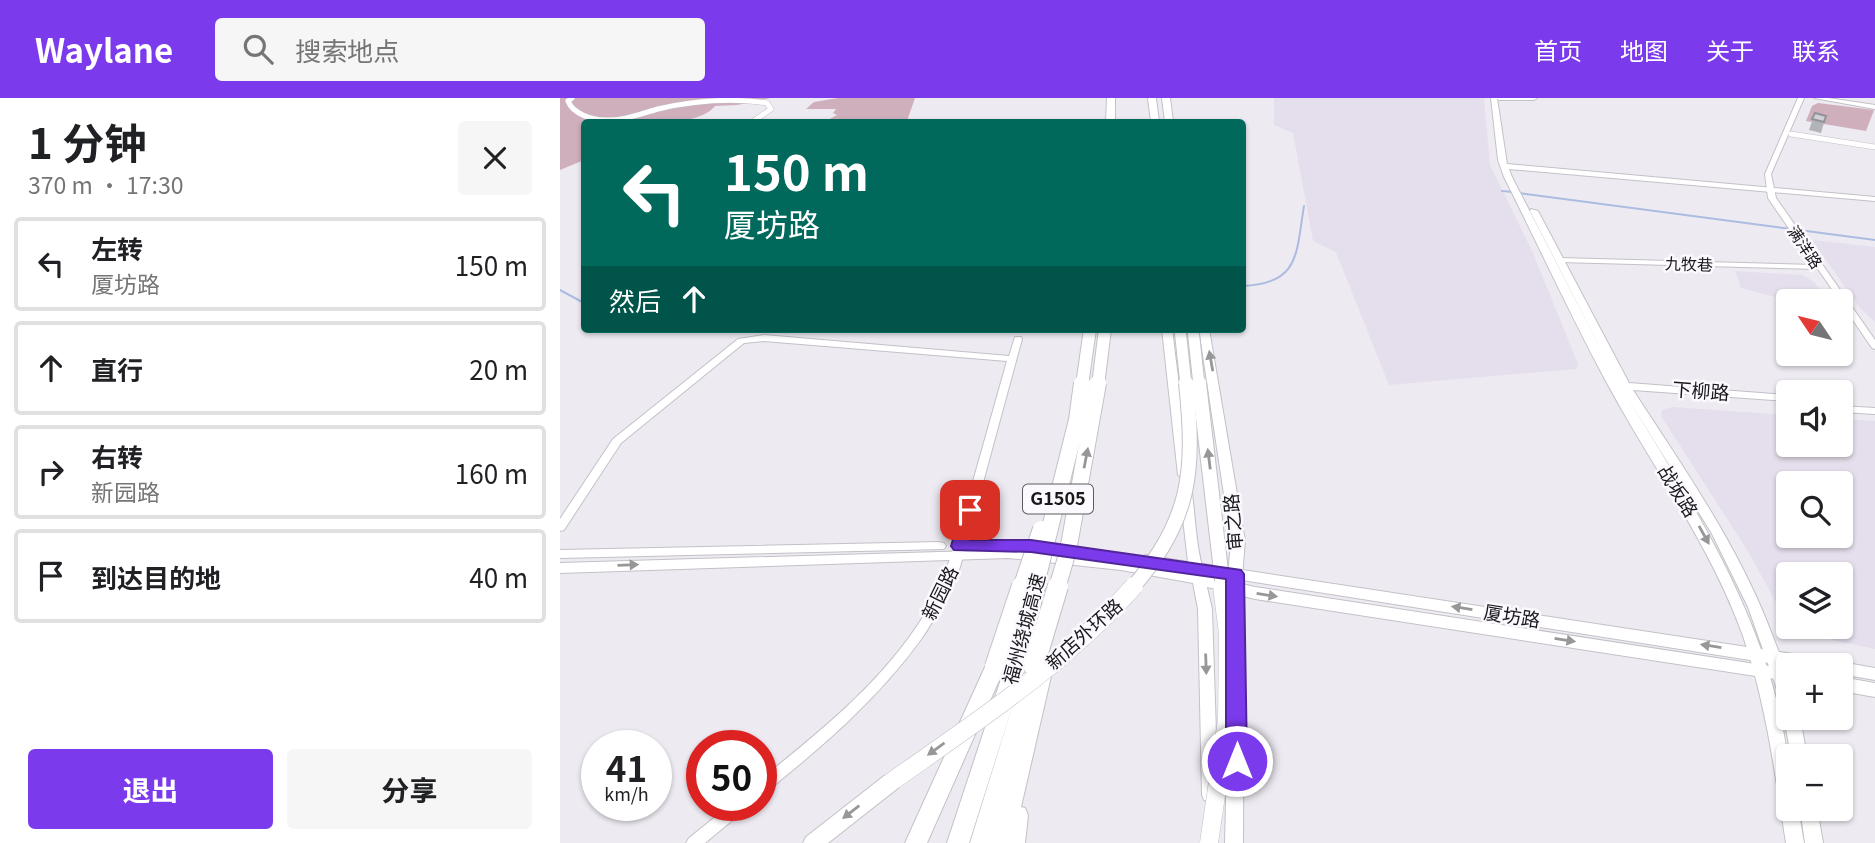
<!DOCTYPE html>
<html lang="zh">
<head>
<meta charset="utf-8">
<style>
	:root { --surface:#fff; --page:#f6f6f6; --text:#202124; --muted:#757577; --line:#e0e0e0; --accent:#7c3aed }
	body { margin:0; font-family:Georgia,"Noto Sans SC",serif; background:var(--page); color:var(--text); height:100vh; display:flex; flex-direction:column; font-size:26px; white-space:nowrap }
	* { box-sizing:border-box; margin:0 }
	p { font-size:23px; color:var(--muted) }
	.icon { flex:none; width:38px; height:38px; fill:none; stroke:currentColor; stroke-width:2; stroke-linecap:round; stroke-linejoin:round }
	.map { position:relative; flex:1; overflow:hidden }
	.side { display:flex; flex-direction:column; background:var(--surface); width:560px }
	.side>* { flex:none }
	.guide { position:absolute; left:21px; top:21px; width:665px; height:214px; border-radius:7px; box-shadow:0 2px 5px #0004; background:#00695c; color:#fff; overflow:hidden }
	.needle { width:46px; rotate:305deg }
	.tools { position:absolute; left:1216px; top:191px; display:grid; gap:14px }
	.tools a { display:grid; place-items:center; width:77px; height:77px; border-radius:7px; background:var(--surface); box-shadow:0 2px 5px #0004; font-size:35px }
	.speed { position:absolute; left:21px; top:632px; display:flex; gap:14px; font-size:35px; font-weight:700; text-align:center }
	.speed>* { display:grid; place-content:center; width:91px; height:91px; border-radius:50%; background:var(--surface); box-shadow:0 2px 5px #0004; line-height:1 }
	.speed small { font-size:18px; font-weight:400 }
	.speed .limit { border:10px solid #d22; background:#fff; color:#111 }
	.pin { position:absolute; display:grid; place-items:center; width:60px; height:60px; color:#fff; margin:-30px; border-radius:14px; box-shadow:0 4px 10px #0006 }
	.me { position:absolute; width:77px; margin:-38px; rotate:0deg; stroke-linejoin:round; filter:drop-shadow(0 0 5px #0008) }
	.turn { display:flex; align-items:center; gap:24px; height:147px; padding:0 28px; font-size:32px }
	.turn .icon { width:91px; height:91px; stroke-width:2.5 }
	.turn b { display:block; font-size:49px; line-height:60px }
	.then { display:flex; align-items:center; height:66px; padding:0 28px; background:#0003; gap:14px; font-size:26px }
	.round { display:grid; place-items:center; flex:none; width:74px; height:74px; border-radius:7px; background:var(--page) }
	.summary { display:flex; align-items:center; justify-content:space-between; height:119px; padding:0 28px }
	h1 { font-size:42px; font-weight:700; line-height:52px }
	.primary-button { display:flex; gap:14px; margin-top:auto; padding:14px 28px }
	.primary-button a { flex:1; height:80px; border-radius:7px; background:var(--accent); color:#fff; font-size:28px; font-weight:700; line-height:80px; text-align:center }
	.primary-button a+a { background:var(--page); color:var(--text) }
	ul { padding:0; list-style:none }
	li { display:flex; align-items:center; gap:21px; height:94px; margin:0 14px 10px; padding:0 14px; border:4px solid var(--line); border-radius:7px }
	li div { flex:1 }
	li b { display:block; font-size:26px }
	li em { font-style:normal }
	header { display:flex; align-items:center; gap:42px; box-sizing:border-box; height:98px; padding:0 35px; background:var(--accent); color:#fff }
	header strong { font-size:33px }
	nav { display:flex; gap:38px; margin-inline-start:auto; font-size:24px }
	.search { width:490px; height:63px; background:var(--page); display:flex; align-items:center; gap:18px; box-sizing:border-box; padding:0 24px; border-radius:7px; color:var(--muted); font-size:26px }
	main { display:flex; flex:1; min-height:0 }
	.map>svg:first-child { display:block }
	.built { fill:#e5deec; fill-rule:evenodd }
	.green { fill:#cfafbc }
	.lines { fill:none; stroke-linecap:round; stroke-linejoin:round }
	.stream { stroke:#abbce0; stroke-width:2 }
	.minor-casing { stroke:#c4c0c7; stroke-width:6 }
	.tertiary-casing { stroke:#c4c0c7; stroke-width:2 }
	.secondary-casing { stroke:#c4c0c7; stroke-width:2 }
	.primary-casing { stroke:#c4c0c7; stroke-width:2 }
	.motorway-casing { stroke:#c4c0c7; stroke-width:2 }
	.minor { stroke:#fff; stroke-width:5 }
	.tertiary { fill:#fff; fill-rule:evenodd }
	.secondary { fill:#fff; fill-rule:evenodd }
	.primary { fill:#fff; fill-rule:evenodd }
	.motorway { fill:#fff; fill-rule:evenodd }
	.primary-bridge-far2-casing { stroke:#c4c0c7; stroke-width:13; stroke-linecap:butt }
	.primary-bridge-far1-casing { stroke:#c4c0c7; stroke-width:16; stroke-linecap:butt }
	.primary-bridge-casing { stroke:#c4c0c7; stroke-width:19; stroke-linecap:butt }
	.motorway-bridge-far2-casing { stroke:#c4c0c7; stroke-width:14; stroke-linecap:butt }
	.motorway-bridge-far1-casing { stroke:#c4c0c7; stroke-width:18; stroke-linecap:butt }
	.motorway-bridge-casing { stroke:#c4c0c7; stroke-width:22; stroke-linecap:butt }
	.primary-bridge-far2 { stroke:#fff; stroke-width:11 }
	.primary-bridge-far1 { stroke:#fff; stroke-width:14 }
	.primary-bridge { stroke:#fff; stroke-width:18 }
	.motorway-bridge-far2 { stroke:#fff; stroke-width:12 }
	.motorway-bridge-far1 { stroke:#fff; stroke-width:16 }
	.motorway-bridge { stroke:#fff; stroke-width:20 }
	.wall { fill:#b3b3ba }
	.building { fill:#d0d0d8; stroke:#929297; stroke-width:2 }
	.oneway { fill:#989798 }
	.route { fill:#7c3aed; stroke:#51269a; stroke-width:2 }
	.labels { text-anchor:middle; stroke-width:5; stroke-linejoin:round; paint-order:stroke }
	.far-street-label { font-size:16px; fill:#19181b; stroke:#fbf8fe }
	.shield { fill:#fbf8fe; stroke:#5d5b5f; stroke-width:2 }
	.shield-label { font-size:18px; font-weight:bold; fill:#19181b }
	.street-label { font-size:19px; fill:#19181b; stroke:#fbf8fe }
</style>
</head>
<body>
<header>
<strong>Waylane</strong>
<div class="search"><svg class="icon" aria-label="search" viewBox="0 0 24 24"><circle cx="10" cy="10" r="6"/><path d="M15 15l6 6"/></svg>搜索地点</div>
<nav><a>首页</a><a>地图</a><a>关于</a><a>联系</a></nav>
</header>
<main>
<section class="side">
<div class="summary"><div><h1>1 分钟</h1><p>370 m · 17:30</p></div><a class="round"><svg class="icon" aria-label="close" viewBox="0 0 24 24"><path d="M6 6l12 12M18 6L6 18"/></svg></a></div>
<ul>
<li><svg class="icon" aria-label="left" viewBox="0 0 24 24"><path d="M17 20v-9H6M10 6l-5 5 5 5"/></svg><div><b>左转</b><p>厦坊路</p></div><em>150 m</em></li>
<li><svg class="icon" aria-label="ahead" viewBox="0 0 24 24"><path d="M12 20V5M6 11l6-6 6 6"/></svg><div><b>直行</b></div><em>20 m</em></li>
<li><svg class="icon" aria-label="right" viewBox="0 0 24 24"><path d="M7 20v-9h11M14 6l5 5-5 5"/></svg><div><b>右转</b><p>新园路</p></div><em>160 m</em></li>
<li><svg class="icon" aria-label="arrive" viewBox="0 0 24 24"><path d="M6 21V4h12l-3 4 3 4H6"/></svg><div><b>到达目的地</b></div><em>40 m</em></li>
</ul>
<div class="primary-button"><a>退出</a><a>分享</a></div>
</section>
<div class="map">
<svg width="1315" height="745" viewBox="0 0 1315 745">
	<rect width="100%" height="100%" fill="#eeeaf2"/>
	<!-- built -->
	<g class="built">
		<polygon points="714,0 924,0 930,67 973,155 1018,266 1017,271 829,287 776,154 753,143 733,35 714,27"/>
		<polygon points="1252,142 1315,149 1315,224 1301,211"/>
		<polygon points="1175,173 1242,177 1254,184 1268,203 1228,203 1228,217 1215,199 1181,190"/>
		<path d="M1112,309L1228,317V346H1281V321L1315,323V551L1272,542L1240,529L1281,528V476H1228V520L1219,510L1189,455L1101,318L1102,312ZM1228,385H1281V438H1228Z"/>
	</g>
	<!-- green -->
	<g class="green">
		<path d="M0,0H211L177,7L155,8C135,33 55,24 24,24V62L0,72Z"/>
		<polygon points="278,0 355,0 347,23 324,21 319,24 264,24 277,17 273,15 276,11 246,11 254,4"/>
		<polygon points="1258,5 1314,12 1306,33 1246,23 1252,8"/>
	</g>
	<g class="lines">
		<!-- stream -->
		<g class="stream">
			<polyline points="942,93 953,94"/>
			<polyline points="959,95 1315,142"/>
			<path d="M682,188C740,186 736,156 744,108"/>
			<polyline points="0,192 24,205"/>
			<polyline points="129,231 251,231"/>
		</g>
		<!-- minor casing -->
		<g class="minor-casing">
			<g id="minor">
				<path d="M12,0L8,3C13,16 32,22 45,22C63,23 80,16 98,11C132,3 172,0 207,5L211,11L192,24"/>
				<polyline points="1231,36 1315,49"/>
			</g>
		</g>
		<!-- tertiary casing -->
		<g class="tertiary-casing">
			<g id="tertiary">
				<polygon points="936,0 977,0 974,2 939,2"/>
				<polygon points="1238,0 1244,0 1211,76 1216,100 1315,242 1315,251 1312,250 1258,171 1000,164 996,162 1000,160 1254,167 1208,100 1205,76"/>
				<polygon points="1254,0 1268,0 1315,7 1315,11"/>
				<path d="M204,237L449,258L455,239H461L462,241L400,469C389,493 377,518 362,540C319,600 263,648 206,694L201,696V681C265,630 333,575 373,502C389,470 398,436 408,401C421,355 434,309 447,263L204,243L184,245L61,345L4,432L0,433V421L53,341L178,241Z"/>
				<polygon points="170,707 188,707 186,711 145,745 126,745 129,740"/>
			</g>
		</g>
		<!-- secondary casing -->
		<g class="secondary-casing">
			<g id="secondary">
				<path d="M931,0H937L947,66L1315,99V103L949,71L952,79L1051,271L970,113L971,111L978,113L1069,285L1228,297V303L1073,292C1125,372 1180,450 1213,539C1222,563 1231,581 1228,606L1223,604L1220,600L1188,509L1151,434L1062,291C1133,407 1211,524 1228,663C1230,678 1228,695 1228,710H1238L1244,745H1226C1215,676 1206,605 1183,538C1150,446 1094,372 1048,287C1011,219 979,148 944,79L938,62Z"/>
				<polygon points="602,231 612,231 630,377 624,381 618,377"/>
				<polygon points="639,231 649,231 685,443 681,490 684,541 683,745 665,745 670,541 667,490 671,443"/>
				<polygon points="1281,308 1315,310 1315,316 1281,314"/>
				<path d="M626,391L632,395C635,416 637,467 648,482L646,485L652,511L658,697L656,702L650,704L644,702L642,697L638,511L633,485L561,472L448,460L0,475V465L448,452L561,462L630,475V473L586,467L581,465L579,462L581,459L586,457L628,464L620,395Z"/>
				<polygon points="379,444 384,445 386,448 384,451 0,460 0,452"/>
				<polygon points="1228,615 1228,620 1240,620 1247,658 1231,658 1224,620"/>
				<polygon points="1240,710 1257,710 1263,745 1245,745"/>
			</g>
		</g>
		<!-- primary casing -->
		<g class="primary-casing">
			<g id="primary">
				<polygon points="588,0 596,0 599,24 591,24"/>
				<polygon points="602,0 610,0 613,24 605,24"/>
				<polygon points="637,465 1266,561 1272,562 1274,566 1281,564 1315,570 1315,582 1281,576 1281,567 1228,568 631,474 629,470 631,466"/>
				<polygon points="641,477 695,489 1228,571 1228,583 695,501 635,486 633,482 635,478"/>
				<polygon points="1281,579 1315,585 1315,599 1281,593"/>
				<polygon points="331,676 338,678 341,684 338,690 268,745 243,745 246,739 324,678"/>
			</g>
		</g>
		<!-- motorway casing -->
		<g class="motorway-casing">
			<g id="motorway">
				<polygon points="547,0 555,0 555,24 546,24"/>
				<polygon points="435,562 442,564 445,569 367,745 345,745 425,569 428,564"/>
				<polygon points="455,562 462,564 465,569 461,580 464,575 473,573 475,569 482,567 489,569 492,574 461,709 465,710 468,717 465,745 410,745 455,600 409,745 387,745 445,569 448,564"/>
			</g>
		</g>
		<!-- minor -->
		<use href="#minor" class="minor"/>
		<!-- tertiary -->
		<use href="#tertiary" class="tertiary"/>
		<!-- secondary -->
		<use href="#secondary" class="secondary"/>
		<!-- primary -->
		<use href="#primary" class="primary"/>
		<!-- motorway -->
		<use href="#motorway" class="motorway"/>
		<!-- primary-bridge-far2 casing -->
		<g class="primary-bridge-far2-casing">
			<g id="primary-bridge-far2">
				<polyline points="620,231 626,287"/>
				<polyline points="633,231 639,287"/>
			</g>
		</g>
		<!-- primary-bridge-far1 casing -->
		<g class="primary-bridge-far1-casing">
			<g id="primary-bridge-far1">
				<polyline points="639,285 663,490"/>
				<path d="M572,490C632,422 635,371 626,285"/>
			</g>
		</g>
		<!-- primary-bridge casing -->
		<g class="primary-bridge-casing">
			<g id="primary-bridge">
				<path d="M331,684C416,624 505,566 574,488"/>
				<polyline points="649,745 667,622 668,536 662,488"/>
			</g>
		</g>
		<!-- motorway-bridge-far2 casing -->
		<g class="motorway-bridge-far2-casing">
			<g id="motorway-bridge-far2">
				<polyline points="522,287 530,231"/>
				<polyline points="538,287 545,231"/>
			</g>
		</g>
		<!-- motorway-bridge-far1 casing -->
		<g class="motorway-bridge-far1-casing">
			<g id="motorway-bridge-far1">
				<polyline points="461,490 481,431"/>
				<polyline points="475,490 517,322 522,285"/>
				<polyline points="497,490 508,453 538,285"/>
			</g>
		</g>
		<!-- motorway-bridge casing -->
		<g class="motorway-bridge-casing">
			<g id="motorway-bridge">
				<polyline points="474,568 498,488"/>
				<polyline points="435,569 462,488"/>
				<polyline points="455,569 475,488"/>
			</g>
		</g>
		<!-- primary-bridge-far2 -->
		<use href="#primary-bridge-far2" class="primary-bridge-far2"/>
		<!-- primary-bridge-far1 -->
		<use href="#primary-bridge-far1" class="primary-bridge-far1"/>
		<!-- primary-bridge -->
		<use href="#primary-bridge" class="primary-bridge"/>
		<!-- motorway-bridge-far2 -->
		<use href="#motorway-bridge-far2" class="motorway-bridge-far2"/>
		<!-- motorway-bridge-far1 -->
		<use href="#motorway-bridge-far1" class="motorway-bridge-far1"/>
		<!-- motorway-bridge -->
		<use href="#motorway-bridge" class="motorway-bridge"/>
	</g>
	<!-- wall -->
	<polygon class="wall" points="1255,15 1266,18 1261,35 1249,32"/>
	<!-- building -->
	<polygon class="building" points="1255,15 1266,18 1264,24 1252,21"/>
	<!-- one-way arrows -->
	<defs><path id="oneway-solid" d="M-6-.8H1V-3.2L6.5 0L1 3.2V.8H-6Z" transform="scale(1.75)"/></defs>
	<g class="oneway">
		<use href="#oneway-solid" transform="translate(651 263) rotate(-100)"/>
		<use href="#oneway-solid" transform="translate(526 360) rotate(-79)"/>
		<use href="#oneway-solid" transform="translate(649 361) rotate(-97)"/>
		<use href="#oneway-solid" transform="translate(1144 437) rotate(61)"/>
		<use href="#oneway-solid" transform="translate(68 467) rotate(-2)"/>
		<use href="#oneway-solid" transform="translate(707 497) rotate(9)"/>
		<use href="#oneway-solid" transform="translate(902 510) rotate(-171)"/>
		<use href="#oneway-solid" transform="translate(1005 542) rotate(9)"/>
		<use href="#oneway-solid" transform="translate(1151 548) rotate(-171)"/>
		<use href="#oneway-solid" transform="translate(646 566) rotate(88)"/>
		<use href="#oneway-solid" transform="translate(376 651) rotate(144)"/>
		<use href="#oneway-solid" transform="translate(291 714) rotate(142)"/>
	</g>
	<!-- route -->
	<polygon class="route" points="410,407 418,412 410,442 471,442 681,472 684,476 687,663 684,669 677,672 669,669 666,663 666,481 471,454 394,452 391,448 402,412"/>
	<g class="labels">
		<!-- far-street labels -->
		<g class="far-street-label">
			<text transform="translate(1245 149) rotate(56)" y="6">满洋路</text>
			<text transform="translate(1129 166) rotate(2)" y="6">九牧巷</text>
		</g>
		<!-- shield labels -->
		<rect class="shield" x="463" y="386.5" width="70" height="29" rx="5"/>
		<g class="shield-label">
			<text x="498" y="407">G1505</text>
		</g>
		<!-- street labels -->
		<g class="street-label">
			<text transform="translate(1141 293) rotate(4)" y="7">下柳路</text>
			<text transform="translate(1118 393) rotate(58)" y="7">战坂路</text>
			<text transform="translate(673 424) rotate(-95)" y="7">审之路</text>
			<text transform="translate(380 495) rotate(-64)" y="7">新园路</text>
			<text transform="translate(952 518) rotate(9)" y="7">厦坊路</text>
			<text transform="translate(464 531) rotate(-75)" y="7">福州绕城高速</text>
			<text transform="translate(524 536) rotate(-42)" y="7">新店外环路</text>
		</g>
	</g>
</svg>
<div class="tools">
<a><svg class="needle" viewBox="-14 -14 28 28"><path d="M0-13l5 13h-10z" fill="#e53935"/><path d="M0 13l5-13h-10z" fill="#757577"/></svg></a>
<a><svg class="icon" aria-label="sound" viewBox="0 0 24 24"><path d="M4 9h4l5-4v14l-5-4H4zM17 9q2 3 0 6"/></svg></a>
<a><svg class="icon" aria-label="search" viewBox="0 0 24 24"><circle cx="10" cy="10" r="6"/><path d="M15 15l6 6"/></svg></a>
<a><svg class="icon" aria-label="layers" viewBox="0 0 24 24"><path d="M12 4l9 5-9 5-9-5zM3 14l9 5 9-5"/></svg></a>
<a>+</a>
<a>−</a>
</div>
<div class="speed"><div>41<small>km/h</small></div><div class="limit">50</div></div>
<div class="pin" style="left:410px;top:412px;background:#d93025"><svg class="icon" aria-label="arrive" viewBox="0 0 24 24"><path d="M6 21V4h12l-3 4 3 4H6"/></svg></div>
<svg class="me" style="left:677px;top:663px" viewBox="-20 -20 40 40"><circle r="17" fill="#7c3aed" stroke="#fff" stroke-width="3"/><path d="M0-11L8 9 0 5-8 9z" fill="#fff"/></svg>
<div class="guide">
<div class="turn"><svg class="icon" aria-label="left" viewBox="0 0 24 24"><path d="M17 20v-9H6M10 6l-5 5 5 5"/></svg><div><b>150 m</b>厦坊路</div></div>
<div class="then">然后<svg class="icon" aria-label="ahead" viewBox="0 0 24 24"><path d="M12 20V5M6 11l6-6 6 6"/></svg></div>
</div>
</div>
</main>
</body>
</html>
